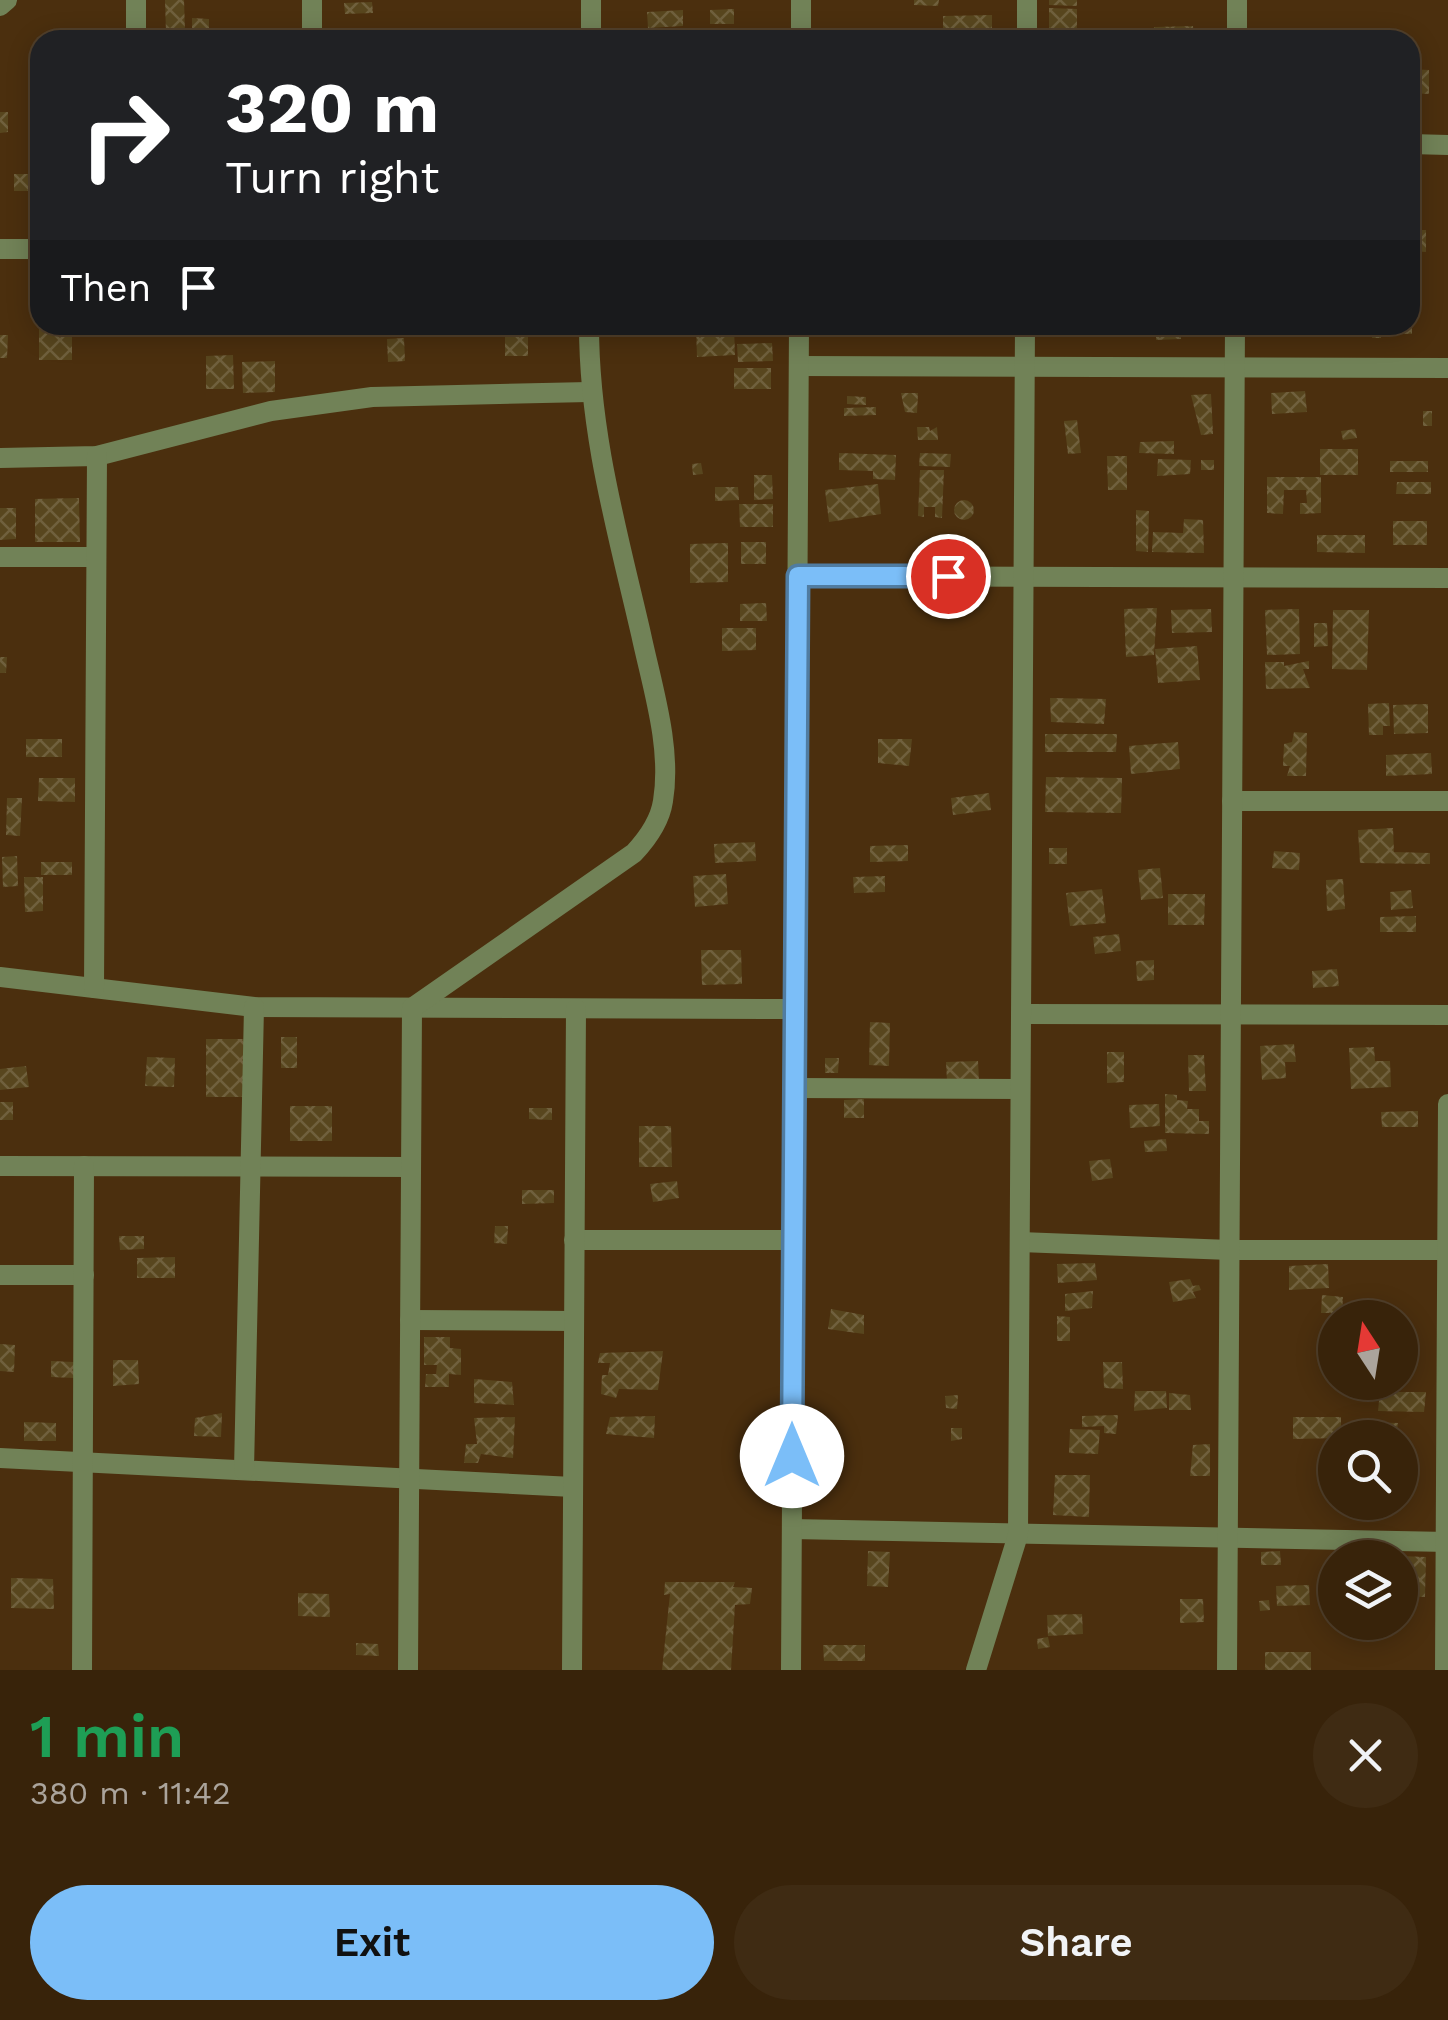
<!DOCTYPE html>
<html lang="en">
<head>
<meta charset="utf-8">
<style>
	:root { --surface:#38230a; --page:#3f2b13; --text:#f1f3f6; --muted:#aba49c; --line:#52402b; --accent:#7bbef8 }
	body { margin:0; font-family:"Work Sans",sans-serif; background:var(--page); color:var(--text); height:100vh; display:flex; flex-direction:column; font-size:38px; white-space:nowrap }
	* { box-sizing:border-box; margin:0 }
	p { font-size:32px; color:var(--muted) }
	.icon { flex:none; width:55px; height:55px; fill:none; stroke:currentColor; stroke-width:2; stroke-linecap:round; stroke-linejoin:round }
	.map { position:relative; height:1670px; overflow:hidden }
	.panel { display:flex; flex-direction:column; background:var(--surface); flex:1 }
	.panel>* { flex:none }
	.top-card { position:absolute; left:30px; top:30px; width:1390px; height:305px; border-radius:30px; box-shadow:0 5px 25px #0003,0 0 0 2px var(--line); background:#202124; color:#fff; overflow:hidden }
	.needle { width:65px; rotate:348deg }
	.fabs { position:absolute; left:1318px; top:1300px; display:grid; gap:20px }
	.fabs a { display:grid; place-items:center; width:100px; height:100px; border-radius:50%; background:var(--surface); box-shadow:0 5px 25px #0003,0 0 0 2px var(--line); font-size:50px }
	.pin { position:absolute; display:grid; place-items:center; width:85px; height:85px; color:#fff; margin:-42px; border:5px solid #fff; border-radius:50%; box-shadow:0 2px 10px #0007 }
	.me { position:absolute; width:110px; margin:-55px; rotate:0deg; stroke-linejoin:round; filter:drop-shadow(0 0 8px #0008) }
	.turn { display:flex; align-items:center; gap:35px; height:210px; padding:0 30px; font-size:45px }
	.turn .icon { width:130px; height:130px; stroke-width:2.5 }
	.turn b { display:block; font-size:70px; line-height:85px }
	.then { display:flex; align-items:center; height:95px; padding:0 30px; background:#0003; gap:20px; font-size:38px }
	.round { display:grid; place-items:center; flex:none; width:105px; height:105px; border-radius:52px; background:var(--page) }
	.head { display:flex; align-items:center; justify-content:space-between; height:170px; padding:0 30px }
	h1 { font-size:60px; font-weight:600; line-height:75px; color:#1e9e55 }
	.button { display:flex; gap:20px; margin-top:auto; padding:20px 30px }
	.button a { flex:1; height:115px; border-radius:60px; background:var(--accent); color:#111; font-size:40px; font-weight:600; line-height:115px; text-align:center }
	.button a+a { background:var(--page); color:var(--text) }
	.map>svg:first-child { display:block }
	.building { fill:url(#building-cross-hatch) }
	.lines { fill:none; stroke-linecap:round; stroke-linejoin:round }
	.street { stroke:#718257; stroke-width:20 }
	.route-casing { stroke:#507ca1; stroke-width:25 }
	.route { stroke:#7bbef8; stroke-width:18 }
</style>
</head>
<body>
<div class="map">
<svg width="1448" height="1670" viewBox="0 0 1448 1670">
	<defs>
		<pattern id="building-cross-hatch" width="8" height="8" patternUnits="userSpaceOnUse" patternTransform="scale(2.5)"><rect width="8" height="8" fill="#58461e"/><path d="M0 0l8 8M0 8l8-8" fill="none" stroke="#70603d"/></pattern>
	</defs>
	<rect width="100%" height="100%" fill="#4b2f0e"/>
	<!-- building -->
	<g class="building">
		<polygon points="165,0 184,0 185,32 166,33"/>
		<polygon points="914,0 939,0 938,6 914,5"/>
		<polygon points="1049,0 1077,0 1077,6 1049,5"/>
		<polygon points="372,2 373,13 345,14 344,3"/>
		<polygon points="1049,8 1077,9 1077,28 1049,28"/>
		<polygon points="734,9 734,24 710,24 710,10"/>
		<polygon points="683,10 683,26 648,28 647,12"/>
		<polygon points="992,15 992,30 943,31 943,16"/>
		<polygon points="192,18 209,19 209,32 192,31"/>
		<polygon points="1193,26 1194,40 1154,40 1154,27"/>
		<polygon points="1080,33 1081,40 1046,40 1046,34"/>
		<rect x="1084" y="33" width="19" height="7"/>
		<polygon points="275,34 276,40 254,40 254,36"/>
		<polygon points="401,34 402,40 369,40 369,36"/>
		<polygon points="447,34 447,40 412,40 412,35"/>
		<polygon points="188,35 188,40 164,40 164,37"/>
		<polygon points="1410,69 1429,70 1429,94 1410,93"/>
		<polygon points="0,112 8,112 8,132 0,133"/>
		<rect x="14" y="174" width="26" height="17"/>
		<rect x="33" y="221" width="7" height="17"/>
		<polygon points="1410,230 1426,230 1426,252 1410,251"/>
		<polygon points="953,325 985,325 985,332"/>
		<polygon points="1156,325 1180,325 1181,339 1156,340"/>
		<polygon points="1373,325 1412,325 1412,334 1381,333 1381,338 1372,338"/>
		<polygon points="734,327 735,355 697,357 696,328"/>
		<rect x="39" y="329" width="33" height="31"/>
		<polygon points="0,335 8,335 7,358 0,358"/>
		<rect x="505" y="337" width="23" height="19"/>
		<polygon points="404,338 405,361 388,362 387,339"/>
		<polygon points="772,343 773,361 738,362 737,344"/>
		<polygon points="233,355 234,389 206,389 206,356"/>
		<polygon points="275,361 275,392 243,393 242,362"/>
		<rect x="734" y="368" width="37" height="21"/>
		<polygon points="1305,391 1307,412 1272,414 1271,393"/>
		<polygon points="901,393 918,393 917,413 905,412"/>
		<polygon points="1211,394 1213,434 1201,435 1191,395"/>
		<polygon points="847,396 866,397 866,405 847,404"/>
		<polygon points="876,407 876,415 844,416 844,408"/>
		<rect x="1423" y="411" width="9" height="15"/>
		<polygon points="1077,420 1081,453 1068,454 1064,421"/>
		<polygon points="917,427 929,427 930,431 937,427 938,440 918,440"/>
		<polygon points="1355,429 1357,438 1343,440 1341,431"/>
		<polygon points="1174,441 1174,454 1139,453 1140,442"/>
		<rect x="1320" y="449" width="38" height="26"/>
		<polygon points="839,453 896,455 895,480 873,479 873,471 839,470"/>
		<polygon points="920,453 951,454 950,467 919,466"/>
		<polygon points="1107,456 1127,456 1127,490 1108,490"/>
		<polygon points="1158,459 1191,460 1190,474 1157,476"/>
		<rect x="1201" y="460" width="13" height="10"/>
		<rect x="1390" y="461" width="38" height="11"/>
		<polygon points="701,463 703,474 693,475 692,464"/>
		<polygon points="920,470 944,470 942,518 935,517 935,507 924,507 924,517 918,516"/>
		<polygon points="754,475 772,475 773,499 754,500"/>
		<polygon points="1267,477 1321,477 1321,513 1300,514 1300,503 1307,503 1306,490 1284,490 1283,514 1267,513"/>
		<polygon points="1397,482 1431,482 1431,494 1396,494"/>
		<polygon points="878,484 881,514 829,522 825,490"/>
		<polygon points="715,487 738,487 739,500 715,501"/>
		<polygon points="79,498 80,542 35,542 35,499"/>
		<circle cx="964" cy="510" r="10"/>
		<polygon points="739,504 773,504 773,527 740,527"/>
		<polygon points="0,508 16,508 16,539 0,540"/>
		<polygon points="1136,510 1149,511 1148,552 1136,551"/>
		<polygon points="1184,519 1203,520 1204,553 1152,552 1153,532 1183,533"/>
		<rect x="1393" y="521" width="34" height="24"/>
		<polygon points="1317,535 1365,535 1365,553 1317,552"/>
		<rect x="741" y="542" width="25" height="22"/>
		<polygon points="728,543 728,582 690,583 690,544"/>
		<polygon points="766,603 767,621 740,621 740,604"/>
		<polygon points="1157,608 1154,655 1126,657 1124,609"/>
		<polygon points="1211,609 1212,632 1172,633 1171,610"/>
		<polygon points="1299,609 1300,654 1267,655 1265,610"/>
		<polygon points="1333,610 1369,610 1367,670 1332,669"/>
		<polygon points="1314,623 1327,623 1328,646 1314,647"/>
		<polygon points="722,628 756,628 756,650 722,651"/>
		<polygon points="1197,646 1200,680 1158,683 1155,649"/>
		<polygon points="0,657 7,657 6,673 0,673"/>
		<polygon points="1309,661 1309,669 1303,669 1310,688 1266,689 1265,662 1284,662 1284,666"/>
		<polygon points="1050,698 1106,699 1104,724 1051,722"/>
		<polygon points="1389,703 1390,726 1383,726 1383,735 1369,735 1368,704"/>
		<polygon points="1428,704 1428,733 1394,734 1393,705"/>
		<polygon points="1294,732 1307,733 1306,776 1287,776 1290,766 1283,766 1284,744 1292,742"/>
		<polygon points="1045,734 1117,734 1116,752 1045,752"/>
		<rect x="26" y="739" width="36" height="18"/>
		<polygon points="878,739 912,739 909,766 878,763"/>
		<polygon points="1178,742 1180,769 1131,774 1129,746"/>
		<polygon points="1431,753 1432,774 1386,776 1386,755"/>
		<polygon points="1046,777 1122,778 1121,813 1045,812"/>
		<polygon points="39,778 75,778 75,802 38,801"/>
		<polygon points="989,793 991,810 953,815 951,798"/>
		<polygon points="7,798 22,798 20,836 6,835"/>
		<polygon points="1393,828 1394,852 1430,853 1430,864 1360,863 1358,830"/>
		<polygon points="755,842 756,861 715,863 714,844"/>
		<polygon points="908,845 908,861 870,862 870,846"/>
		<rect x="1049" y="848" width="18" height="16"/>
		<polygon points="1274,851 1300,853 1299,870 1272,868"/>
		<polygon points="17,856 18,886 3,887 2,857"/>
		<rect x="41" y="862" width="31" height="13"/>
		<polygon points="1160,868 1163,898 1141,900 1138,870"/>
		<polygon points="726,874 728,904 695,907 693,876"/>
		<polygon points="885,876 885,892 854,893 853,877"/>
		<polygon points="24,877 43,877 43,911 25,912"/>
		<polygon points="1343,879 1345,909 1327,911 1326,880"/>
		<polygon points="1102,889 1106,923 1070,926 1066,893"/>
		<polygon points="1411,890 1413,908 1391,910 1390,892"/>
		<polygon points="1168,894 1205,894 1204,925 1168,925"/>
		<polygon points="1416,916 1416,932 1380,932 1380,917"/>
		<polygon points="1119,934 1121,951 1095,954 1093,937"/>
		<polygon points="701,950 741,950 742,984 702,985"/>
		<polygon points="1154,960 1154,980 1137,981 1136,961"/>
		<polygon points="1337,969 1339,986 1313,988 1312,971"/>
		<polygon points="870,1022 890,1023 889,1066 869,1065"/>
		<rect x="281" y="1037" width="16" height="31"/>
		<rect x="206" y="1039" width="46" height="58"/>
		<polygon points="1294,1044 1296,1062 1285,1062 1286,1078 1262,1080 1260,1046"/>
		<polygon points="1374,1047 1375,1061 1390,1061 1391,1087 1351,1089 1349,1048"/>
		<polygon points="1107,1052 1124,1052 1124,1082 1107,1083"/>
		<polygon points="1188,1055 1204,1055 1206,1091 1189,1091"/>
		<polygon points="147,1057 175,1058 174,1087 145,1086"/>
		<polygon points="825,1058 839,1058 838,1073 825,1073"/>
		<polygon points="978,1061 979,1080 947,1081 946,1062"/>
		<polygon points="26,1066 29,1087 0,1090 0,1069"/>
		<polygon points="1165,1094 1177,1095 1177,1100 1188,1101 1187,1109 1199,1109 1199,1121 1209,1121 1209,1134 1165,1133"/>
		<polygon points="864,1099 864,1118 844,1118 844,1100"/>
		<rect x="0" y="1102" width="13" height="18"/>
		<polygon points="1159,1104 1160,1126 1130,1128 1129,1105"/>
		<rect x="290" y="1106" width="42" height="35"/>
		<polygon points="529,1108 552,1108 552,1120 529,1119"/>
		<polygon points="1418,1111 1418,1127 1382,1127 1381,1112"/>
		<polygon points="639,1126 671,1126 672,1167 639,1167"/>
		<polygon points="1166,1139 1167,1151 1145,1152 1144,1141"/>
		<polygon points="1110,1159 1113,1178 1092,1181 1089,1161"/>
		<polygon points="677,1181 679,1198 653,1202 650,1184"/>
		<polygon points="522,1190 554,1190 554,1203 522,1204"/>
		<polygon points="495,1226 508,1226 507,1244 494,1243"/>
		<polygon points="119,1236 144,1236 144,1249 120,1250"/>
		<polygon points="175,1257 175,1278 137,1278 137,1258"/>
		<polygon points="1095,1263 1097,1280 1058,1283 1057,1264"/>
		<polygon points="1328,1264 1329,1288 1289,1290 1289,1266"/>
		<polygon points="1190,1279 1193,1286 1199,1285 1201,1290 1193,1292 1196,1298 1173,1302 1169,1282"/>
		<polygon points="1093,1291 1092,1308 1065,1311 1065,1294"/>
		<polygon points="1322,1295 1343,1297 1342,1313 1321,1313"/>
		<polygon points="831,1309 864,1315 864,1334 828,1329"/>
		<polygon points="1057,1316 1070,1317 1070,1341 1057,1341"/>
		<polygon points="424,1337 450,1337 450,1348 461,1349 461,1375 449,1374 449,1387 425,1387 426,1374 436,1374 437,1365 424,1365"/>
		<polygon points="0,1344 15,1345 14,1372 0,1371"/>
		<polygon points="663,1351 658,1390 619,1389 616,1398 601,1394 602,1375 608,1375 610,1363 598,1363 600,1353"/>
		<polygon points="113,1360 138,1360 139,1384 113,1386"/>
		<polygon points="51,1361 74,1362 74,1378 51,1377"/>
		<polygon points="1103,1362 1122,1362 1123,1389 1104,1388"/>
		<polygon points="474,1379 512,1382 514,1405 474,1403"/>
		<polygon points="1135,1391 1166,1391 1167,1408 1134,1411"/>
		<polygon points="1380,1392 1426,1392 1424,1412 1378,1411"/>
		<polygon points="1169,1393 1190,1395 1191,1410 1169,1410"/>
		<polygon points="958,1395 957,1409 946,1408 945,1396"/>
		<polygon points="222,1413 221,1437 194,1436 195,1418"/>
		<polygon points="1118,1415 1116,1434 1104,1433 1104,1426 1082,1427 1082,1416"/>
		<polygon points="655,1416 654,1438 606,1434 610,1417"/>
		<polygon points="515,1417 513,1458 481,1454 478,1463 464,1463 466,1444 477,1444 474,1418"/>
		<polygon points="1293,1417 1341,1417 1341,1438 1293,1439"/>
		<polygon points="24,1422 56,1423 56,1441 24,1441"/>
		<polygon points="1364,1422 1398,1423 1396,1438 1364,1438"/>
		<polygon points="951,1428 962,1428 962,1439 951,1441"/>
		<polygon points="1070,1429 1100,1430 1098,1454 1069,1453"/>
		<polygon points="1210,1444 1210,1476 1190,1476 1193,1445"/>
		<polygon points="1055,1475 1090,1475 1089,1517 1053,1515"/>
		<polygon points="868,1551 890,1552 888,1587 867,1586"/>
		<polygon points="1280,1551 1281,1565 1261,1565 1261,1552"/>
		<polygon points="1400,1556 1426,1557 1425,1597 1400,1596"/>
		<polygon points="11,1578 53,1579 54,1609 11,1608"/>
		<polygon points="665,1582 735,1582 733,1587 752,1588 750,1604 735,1605 731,1670 662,1670 670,1594 664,1595"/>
		<polygon points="1309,1585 1310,1605 1277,1606 1276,1586"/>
		<polygon points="298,1593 329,1594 330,1617 298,1616"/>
		<polygon points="1180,1599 1203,1599 1204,1622 1180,1623"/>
		<polygon points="1269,1600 1270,1610 1260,1611 1259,1601"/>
		<polygon points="1082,1614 1083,1634 1048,1636 1047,1615"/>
		<polygon points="1048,1637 1050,1647 1038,1649 1037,1639"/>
		<polygon points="356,1643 378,1644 379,1656 356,1655"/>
		<polygon points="823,1645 865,1645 865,1661 824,1661"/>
		<rect x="1265" y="1652" width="46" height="18"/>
	</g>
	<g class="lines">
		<!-- street -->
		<g class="street">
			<polyline points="0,6 7,0"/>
			<polyline points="136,40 136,0"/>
			<polyline points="312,40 312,0"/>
			<polyline points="591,40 591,0"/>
			<polyline points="801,40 801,0"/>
			<polyline points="1027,40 1027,0"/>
			<polyline points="1237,40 1237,0"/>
			<polyline points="1410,144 1448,145"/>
			<polyline points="0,249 40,249"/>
			<polyline points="799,366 1448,368"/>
			<polyline points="0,458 97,456 271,411 372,397 589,392"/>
			<polyline points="0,557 96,557"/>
			<polyline points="797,576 1448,578"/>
			<polyline points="1232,801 1448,801"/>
			<polyline points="0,977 254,1007 795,1009"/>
			<polyline points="94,988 97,456"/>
			<polyline points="1021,1014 1448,1015"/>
			<polyline points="795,1088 1020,1089"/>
			<polyline points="0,1166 411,1167"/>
			<polyline points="574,1240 794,1240"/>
			<polyline points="1020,1242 1230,1250 1448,1250"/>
			<polyline points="0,1275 84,1275"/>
			<polyline points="410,1320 574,1321"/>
			<polyline points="0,1458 573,1487"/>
			<polyline points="244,1470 254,1007"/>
			<polyline points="792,1529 1448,1542"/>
			<polyline points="82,1670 84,1166"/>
			<path d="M408,1670L412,1008L634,853C648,838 660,821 663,801C672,747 652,686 641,634C617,530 589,433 589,325"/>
			<polyline points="572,1670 576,1009"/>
			<polyline points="791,1670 799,325"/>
			<polyline points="976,1670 1018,1535 1025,325"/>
			<polyline points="1227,1670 1235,325"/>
			<polyline points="1445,1670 1448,1104"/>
		</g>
	</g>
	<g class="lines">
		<!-- route casing -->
		<g class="route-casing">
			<polyline id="route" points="792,1456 798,576 948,576"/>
		</g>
		<!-- route -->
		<use href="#route" class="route"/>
	</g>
</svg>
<div class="fabs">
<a><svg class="needle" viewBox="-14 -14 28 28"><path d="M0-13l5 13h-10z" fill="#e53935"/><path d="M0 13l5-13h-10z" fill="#aba49c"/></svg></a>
<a><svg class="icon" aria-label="search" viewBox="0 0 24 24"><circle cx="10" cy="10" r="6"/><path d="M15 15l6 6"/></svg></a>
<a><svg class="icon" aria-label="layers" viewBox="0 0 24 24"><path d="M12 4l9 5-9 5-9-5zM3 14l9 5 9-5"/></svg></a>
</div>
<div class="pin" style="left:948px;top:576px;background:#d93025"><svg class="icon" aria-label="arrive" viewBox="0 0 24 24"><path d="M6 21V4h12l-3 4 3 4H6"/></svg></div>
<svg class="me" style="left:792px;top:1456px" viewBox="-20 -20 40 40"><circle r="19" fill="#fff"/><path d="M0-13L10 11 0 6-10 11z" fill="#7bbef8"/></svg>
<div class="top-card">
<div class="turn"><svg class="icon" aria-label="right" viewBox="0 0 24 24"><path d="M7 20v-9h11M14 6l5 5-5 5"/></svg><div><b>320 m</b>Turn right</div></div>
<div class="then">Then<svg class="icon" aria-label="arrive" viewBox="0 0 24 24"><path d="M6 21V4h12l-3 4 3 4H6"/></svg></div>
</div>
</div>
<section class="panel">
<div class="head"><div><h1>1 min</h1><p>380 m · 11:42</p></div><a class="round"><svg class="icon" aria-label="close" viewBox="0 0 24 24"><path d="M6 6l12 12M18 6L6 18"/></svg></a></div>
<div class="button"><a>Exit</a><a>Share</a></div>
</section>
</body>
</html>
